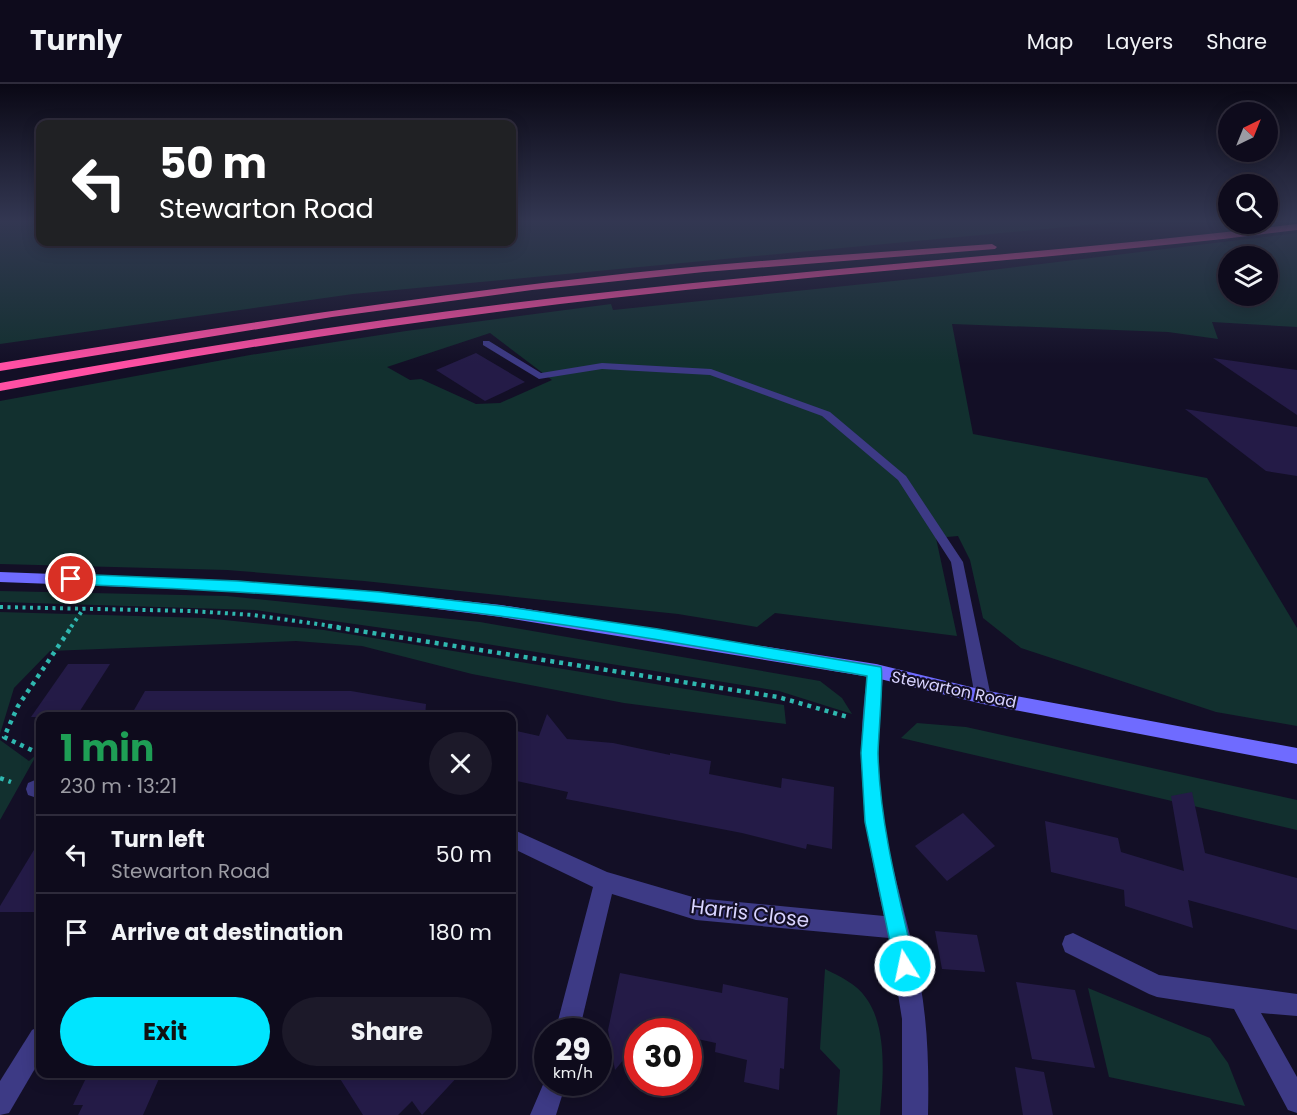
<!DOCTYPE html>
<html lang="en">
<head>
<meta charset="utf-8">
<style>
	:root { --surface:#0e0b1c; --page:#1c1929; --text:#f1f3f6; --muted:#9b9ba3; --line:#2e2b3b; --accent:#00e5ff }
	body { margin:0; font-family:Poppins,sans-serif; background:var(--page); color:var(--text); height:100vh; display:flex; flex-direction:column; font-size:22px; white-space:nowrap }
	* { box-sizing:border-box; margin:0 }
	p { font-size:20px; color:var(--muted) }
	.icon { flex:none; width:33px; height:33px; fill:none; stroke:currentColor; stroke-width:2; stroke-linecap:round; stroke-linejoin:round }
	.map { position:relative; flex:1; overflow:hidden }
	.sheet { position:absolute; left:36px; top:628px; width:480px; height:366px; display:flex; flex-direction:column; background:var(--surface); border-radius:12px; box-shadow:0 3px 15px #0003,0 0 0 2px var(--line) }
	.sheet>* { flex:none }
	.top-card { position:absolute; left:36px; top:36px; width:480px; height:126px; border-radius:12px; box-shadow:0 3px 15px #0003,0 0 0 2px var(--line); background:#202124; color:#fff; overflow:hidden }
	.needle { width:39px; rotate:43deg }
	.fabs { position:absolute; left:1218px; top:18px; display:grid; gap:12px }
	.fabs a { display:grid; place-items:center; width:60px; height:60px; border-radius:50%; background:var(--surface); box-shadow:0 3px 15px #0003,0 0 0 2px var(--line); font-size:30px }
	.speed { position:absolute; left:534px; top:934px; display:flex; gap:12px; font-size:30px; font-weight:700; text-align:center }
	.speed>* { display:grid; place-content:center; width:78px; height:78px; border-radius:50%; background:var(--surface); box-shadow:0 3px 15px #0003,0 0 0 2px var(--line); line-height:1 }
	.speed small { font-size:15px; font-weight:400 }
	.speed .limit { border:9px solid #d22; background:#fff; color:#111 }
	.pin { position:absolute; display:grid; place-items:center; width:51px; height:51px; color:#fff; margin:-26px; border:3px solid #fff; border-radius:50%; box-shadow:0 2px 6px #0007 }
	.me { position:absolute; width:66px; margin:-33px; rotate:350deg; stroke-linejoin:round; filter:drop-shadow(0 0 4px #0008) }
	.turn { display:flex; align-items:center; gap:21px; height:126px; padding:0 24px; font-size:27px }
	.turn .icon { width:78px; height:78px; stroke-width:2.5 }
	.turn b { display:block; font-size:42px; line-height:51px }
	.round { display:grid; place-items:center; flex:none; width:63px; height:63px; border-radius:32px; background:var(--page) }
	.overview { display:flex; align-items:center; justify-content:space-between; height:102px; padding:0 24px }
	h1 { font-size:36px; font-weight:700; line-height:45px; color:#1e9e55 }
	.cta { display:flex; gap:12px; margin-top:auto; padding:12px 24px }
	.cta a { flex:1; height:69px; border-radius:36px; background:var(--accent); color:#111; font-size:24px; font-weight:700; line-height:69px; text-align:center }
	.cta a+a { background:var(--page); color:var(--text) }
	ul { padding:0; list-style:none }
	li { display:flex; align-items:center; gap:18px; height:78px; padding:0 24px; border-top:2px solid var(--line) }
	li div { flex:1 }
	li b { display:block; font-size:22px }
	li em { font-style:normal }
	header { display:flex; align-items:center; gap:36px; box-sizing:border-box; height:84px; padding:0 30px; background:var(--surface); border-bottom:2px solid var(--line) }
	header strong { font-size:28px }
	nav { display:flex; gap:33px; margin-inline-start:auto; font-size:21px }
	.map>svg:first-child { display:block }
	.green { fill:#12302f; fill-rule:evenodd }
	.building { fill:#241b47 }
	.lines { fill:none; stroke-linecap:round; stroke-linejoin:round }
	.path-far1 { stroke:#2fb8b0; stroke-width:4; stroke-dasharray:3 4.5; stroke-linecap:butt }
	.path { stroke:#2fb8b0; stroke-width:4.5; stroke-dasharray:4 5; stroke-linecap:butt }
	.service { fill:#3d3a85; fill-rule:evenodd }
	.minor { fill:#3d3a85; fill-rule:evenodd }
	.secondary { fill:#6f6bff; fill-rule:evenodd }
	.motorway { fill:#ff4fa3; fill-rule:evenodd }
	.route { fill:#00e5ff; stroke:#0095a6; stroke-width:1.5 }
	.labels { text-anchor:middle; stroke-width:4.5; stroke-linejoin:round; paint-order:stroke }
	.street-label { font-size:16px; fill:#d9d4ff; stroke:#130f26 }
	.near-street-label { font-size:20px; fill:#d9d4ff; stroke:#130f26 }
</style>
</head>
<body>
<header>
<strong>Turnly</strong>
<nav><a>Map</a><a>Layers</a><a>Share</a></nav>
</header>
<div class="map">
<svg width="1297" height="1031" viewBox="0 0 1297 1031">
	<rect width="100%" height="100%" fill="#130f26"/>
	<!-- green -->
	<g class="green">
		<polygon points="0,136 40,136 40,158 512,158 512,136 1140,136 353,210 0,260"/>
		<path d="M1297,149V243L1212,238L1218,255L1168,248L952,240L973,350L1207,394L1297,544V642L1216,628L1021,564L983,534L970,476L958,452L936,454L957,552L775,529L757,543L678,530L364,497L227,486L0,480V317L250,271L406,247L611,220L613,226L942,192ZM1228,172H1268V212H1228ZM490,249L552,296L500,319L476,320L421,295L410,296L387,283Z"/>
		<polygon points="0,507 227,512 480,538 820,597 842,614 852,630 779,607 411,548 255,526 0,518"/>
		<polygon points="0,528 205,534 324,546 784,621 786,640 624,619 472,590 362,562 296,557 50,567 14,604 0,650"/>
		<polygon points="917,639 966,643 1297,716 1297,746 901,654"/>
		<polygon points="0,656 29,677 37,670 0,736"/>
		<path d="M825,885C839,892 857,900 866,914C888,944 883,996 880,1031H837L840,986L820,965Z"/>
		<polygon points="1088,904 1210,954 1228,979 1245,1022 1109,993"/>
	</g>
	<!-- building -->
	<g class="building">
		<polygon points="476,269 525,298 485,317 436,286"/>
		<polygon points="1213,274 1297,286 1297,331"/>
		<polygon points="1185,325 1297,343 1297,392 1266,387"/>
		<polygon points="68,580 110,580 76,633 31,633"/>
		<polygon points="145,607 351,607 426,620 425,633 130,633"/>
		<polygon points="547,630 567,655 613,659 670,671 670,669 711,677 709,690 781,704 782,694 834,703 832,765 807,760 806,765 742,749 592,720 566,715 568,708 512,696 512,646 539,652"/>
		<polygon points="1192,708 1205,769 1297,794 1297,846 1188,816 1193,844 1125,822 1124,806 1051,788 1045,737 1118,754 1121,768 1184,787 1171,712"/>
		<polygon points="963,729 995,762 947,797 915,762"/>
		<polygon points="40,756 40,828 0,828 0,822"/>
		<polygon points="935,847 977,851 985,888 942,885"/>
		<polygon points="620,889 722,909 723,900 788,914 784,985 780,984 779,1006 744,998 747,976 715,968 716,959 688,953 688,948 637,948 634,963 615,986 608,946"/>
		<polygon points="1016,898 1075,906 1095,984 1032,975"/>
		<polygon points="1015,983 1044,988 1053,1031 1023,1031"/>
		<polygon points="88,990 161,990 143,1031 78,1031 83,1021 73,1021"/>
		<polygon points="337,990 460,990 422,1031 412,1017 398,1031 363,1031"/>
	</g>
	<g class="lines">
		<!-- path-far1 -->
		<g class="path-far1">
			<polyline points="0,523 192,527 253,531 339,543"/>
			<polyline points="71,543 84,524"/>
		</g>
		<!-- path -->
		<g class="path">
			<polyline points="328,542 778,613 848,633"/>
			<polyline points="40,670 4,653 18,622 72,542"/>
			<polyline points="0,694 11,698"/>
		</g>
		<!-- service -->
		<polygon class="service" points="483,257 489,257 541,289 602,279 711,285 830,328 906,392 963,478 991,613 988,617 983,619 978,617 975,613 951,478 898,396 822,332 710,291 602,285 539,295 483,261"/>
		<!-- minor -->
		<g class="minor">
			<path d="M876,580L882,582L884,587C877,637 876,688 884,738C892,792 911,844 920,898C928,942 929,987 928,1031H902V935L889,854L696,836L612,810L579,948H555L593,803L512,764V745L607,788L696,814L884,832C864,745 854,676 868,587L870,582Z"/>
			<polygon points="35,696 40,698 40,715 28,711 26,705 28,699"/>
			<polygon points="1073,849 1159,891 1297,910 1297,932 1261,929 1297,993 1297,1029 1288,1026 1234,925 1157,913 1149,910 1065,868 1062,860 1065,852"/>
			<polygon points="40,942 40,976 9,1029 0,1031 0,997 32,946"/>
			<polygon points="548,989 548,999 566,999 556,1031 530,1031"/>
		</g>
		<!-- secondary -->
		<polygon class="secondary" points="0,488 238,497 380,508 501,521 876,580 983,606 1297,664 1297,680 983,620 876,594 501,533 380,518 238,507 0,498"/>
		<!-- motorway -->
		<g class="motorway">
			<path d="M1297,140V146L1223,155C1019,177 815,191 612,214C407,237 203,269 0,307V299C205,261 410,229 617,207C843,182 1071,167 1297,140Z"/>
			<path d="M992,160L997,163L995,165L704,188L532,206L332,233L0,287V279C195,247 390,216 586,194C721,178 857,170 992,160Z"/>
		</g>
	</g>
	<!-- sky -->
	<linearGradient id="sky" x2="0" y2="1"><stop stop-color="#0a0815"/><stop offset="0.49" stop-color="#333752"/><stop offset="1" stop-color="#333752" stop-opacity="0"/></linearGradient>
	<rect width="1297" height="280" fill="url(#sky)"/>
	<!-- route -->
	<path class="route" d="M71,490L238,497L380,508L501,522L658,545L881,583C884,589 878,656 878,670C880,742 899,812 915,882L912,889L905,892L898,889L895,882L865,738L861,669L867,592C745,571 623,548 500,532C358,513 214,506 71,500L64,495Z"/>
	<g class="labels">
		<!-- street labels -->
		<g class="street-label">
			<text transform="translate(954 605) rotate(12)" y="6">Stewarton Road</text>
		</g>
		<!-- near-street labels -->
		<g class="near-street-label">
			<text transform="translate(750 829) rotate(7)" y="7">Harris Close</text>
		</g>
	</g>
</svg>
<div class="fabs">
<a><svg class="needle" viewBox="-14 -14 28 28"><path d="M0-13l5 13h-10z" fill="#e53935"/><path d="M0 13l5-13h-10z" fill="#9b9ba3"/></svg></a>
<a><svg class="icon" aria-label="search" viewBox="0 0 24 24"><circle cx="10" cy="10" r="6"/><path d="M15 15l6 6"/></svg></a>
<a><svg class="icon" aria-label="layers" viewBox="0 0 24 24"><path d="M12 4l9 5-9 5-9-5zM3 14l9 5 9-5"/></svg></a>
</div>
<div class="speed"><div>29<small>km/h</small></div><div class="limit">30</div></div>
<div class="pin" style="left:71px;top:495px;background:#d93025"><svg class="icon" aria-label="arrive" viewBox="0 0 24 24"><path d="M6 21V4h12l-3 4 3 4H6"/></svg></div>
<svg class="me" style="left:905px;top:882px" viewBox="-20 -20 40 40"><circle r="17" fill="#00e5ff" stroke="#fff" stroke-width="3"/><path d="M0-11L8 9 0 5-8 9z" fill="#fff"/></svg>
<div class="top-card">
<div class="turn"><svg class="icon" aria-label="left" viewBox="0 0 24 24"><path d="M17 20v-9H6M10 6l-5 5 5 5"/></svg><div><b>50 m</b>Stewarton Road</div></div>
</div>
<section class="sheet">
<div class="overview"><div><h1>1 min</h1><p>230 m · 13:21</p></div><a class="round"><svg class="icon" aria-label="close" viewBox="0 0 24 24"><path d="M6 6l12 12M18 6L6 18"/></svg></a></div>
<ul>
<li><svg class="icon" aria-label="left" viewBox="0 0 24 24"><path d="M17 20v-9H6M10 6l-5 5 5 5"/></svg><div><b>Turn left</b><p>Stewarton Road</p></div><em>50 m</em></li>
<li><svg class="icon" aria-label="arrive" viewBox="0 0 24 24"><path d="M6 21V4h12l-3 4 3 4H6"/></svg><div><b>Arrive at destination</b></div><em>180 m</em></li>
</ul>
<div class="cta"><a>Exit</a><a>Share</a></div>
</section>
</div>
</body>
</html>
